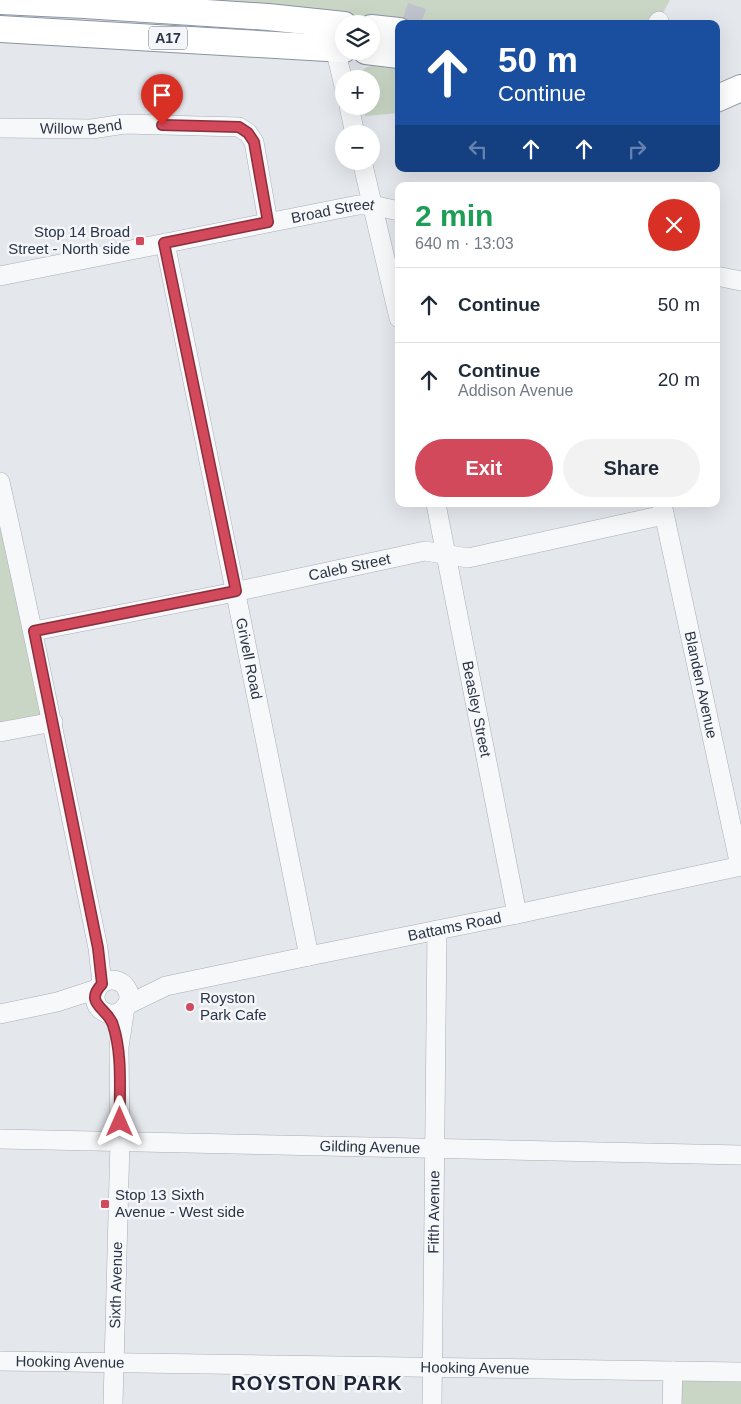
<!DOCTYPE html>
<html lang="en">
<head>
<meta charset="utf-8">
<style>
	:root { --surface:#fff; --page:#f2f2f3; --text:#1f2937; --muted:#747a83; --line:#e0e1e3; --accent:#d1495b }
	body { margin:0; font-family:Helvetica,sans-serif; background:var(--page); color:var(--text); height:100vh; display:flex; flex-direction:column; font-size:19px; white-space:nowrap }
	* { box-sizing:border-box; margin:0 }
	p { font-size:16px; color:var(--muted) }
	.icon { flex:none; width:28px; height:28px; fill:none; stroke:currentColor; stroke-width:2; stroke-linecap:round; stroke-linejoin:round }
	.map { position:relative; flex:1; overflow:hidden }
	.drawer { position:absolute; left:395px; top:182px; width:325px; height:325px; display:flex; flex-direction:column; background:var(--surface); border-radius:10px; box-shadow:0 5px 20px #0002 }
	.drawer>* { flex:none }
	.guide { position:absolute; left:395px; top:20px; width:325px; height:152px; border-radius:10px; box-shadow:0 5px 20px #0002; background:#1a4fa0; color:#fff; overflow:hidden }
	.buttons { position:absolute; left:335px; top:15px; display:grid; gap:10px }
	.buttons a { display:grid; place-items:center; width:45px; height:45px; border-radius:50%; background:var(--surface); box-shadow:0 5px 20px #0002; font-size:25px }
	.pin { position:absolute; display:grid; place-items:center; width:42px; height:42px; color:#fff; margin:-51px -21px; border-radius:50% 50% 50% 0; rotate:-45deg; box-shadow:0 0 5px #0007 }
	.pin .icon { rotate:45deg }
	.me { position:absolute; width:55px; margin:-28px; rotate:0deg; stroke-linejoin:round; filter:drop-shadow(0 0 4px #0008) }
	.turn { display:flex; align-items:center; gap:18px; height:105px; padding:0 20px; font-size:22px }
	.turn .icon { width:65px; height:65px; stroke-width:2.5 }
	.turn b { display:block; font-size:35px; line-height:42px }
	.lanes { display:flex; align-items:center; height:48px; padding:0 20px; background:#0003; justify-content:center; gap:25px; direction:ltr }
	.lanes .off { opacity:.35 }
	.round { display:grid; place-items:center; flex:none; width:52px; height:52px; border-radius:26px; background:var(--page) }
	.summary { display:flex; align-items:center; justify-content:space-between; height:85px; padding:0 20px }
	h1 { font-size:30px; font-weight:600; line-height:38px; color:#1e9e55 }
	.action { display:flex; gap:10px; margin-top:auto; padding:10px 20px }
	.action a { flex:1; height:58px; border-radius:30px; background:var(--accent); color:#fff; font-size:20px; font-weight:600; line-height:58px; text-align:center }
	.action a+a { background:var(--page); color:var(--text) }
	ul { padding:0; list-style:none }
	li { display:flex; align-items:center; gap:15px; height:75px; padding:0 20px; border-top:1px solid var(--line) }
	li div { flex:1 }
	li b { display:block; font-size:19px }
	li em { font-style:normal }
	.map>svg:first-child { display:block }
	.green { fill:#c9d6c5 }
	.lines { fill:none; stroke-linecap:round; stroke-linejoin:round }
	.minor-tunnel { stroke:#bfc3cb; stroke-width:19; stroke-dasharray:19 9; stroke-linecap:butt }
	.minor-casing { stroke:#a9aeb7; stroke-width:20 }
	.highway-casing { stroke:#8b94a3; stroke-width:28 }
	.minor { stroke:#f7f8fa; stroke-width:19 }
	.highway { stroke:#fff; stroke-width:26 }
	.route-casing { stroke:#882f3b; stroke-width:12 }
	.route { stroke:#d1495b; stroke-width:9 }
	.poi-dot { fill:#d1495b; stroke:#f4f6f9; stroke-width:2 }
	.labels { text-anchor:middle; stroke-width:5; stroke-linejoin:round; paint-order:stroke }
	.shield { fill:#f4f6f9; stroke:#676e7b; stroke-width:1 }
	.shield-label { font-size:14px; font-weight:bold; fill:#2b3445 }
	.street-label { font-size:15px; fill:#2b3445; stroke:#f4f6f9 }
	.poi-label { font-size:15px; fill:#2b3445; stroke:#f4f6f9; text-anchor:start }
	.district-label { font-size:20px; font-weight:bold; letter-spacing:1px; fill:#1d2536; stroke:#f4f6f9 }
</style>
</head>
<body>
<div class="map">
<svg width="741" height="1404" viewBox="0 0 741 1404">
	<rect width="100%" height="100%" fill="#e4e7ec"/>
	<!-- green -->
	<g class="green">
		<polygon points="0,0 670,0 657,24 344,24"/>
		<path d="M373,66L399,69V113L365,116L363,106H371V79H357C361,71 364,67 373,66Z"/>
		<polygon points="0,482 53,722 0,732"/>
		<polygon points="673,1371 741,1372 741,1404 672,1404"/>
	</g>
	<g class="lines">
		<!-- minor-tunnel -->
		<polyline class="minor-tunnel" points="411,24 419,0"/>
		<!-- minor casing -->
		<g class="minor-casing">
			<g id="minor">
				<polyline points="657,24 659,21"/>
				<polyline points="335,37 335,48 344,86"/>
				<polyline points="349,106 355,134"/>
				<path id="s1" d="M0,128L92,129L124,124L239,127L248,133L254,142L268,222"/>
				<polyline points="362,161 399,318"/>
				<path id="s2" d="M165,243L309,956"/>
				<path id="s3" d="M0,276L358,205H372L399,211"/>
				<polyline points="716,276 741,281"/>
				<path d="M0,482C35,637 66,792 98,948L102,983"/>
				<path id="s4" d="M436,504L517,914"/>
				<path id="s5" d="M662,504L740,866"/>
				<path id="s6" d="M34,631L225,594L425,551L468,558L664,515"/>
				<polyline points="0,732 53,722"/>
				<circle cx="112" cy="997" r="17"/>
				<path id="s7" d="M127,1005L166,986L309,956L517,914L741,866"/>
				<polyline points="0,1014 57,1002 97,989"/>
				<path id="s8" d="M0,1139L741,1155"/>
				<path id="s9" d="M0,1361L741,1372"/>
				<path id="s10" d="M113,1404L120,1141L119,1047L125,1007"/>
				<path id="s11" d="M432,1404L437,930"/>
				<polyline points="672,1404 673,1371"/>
			</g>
		</g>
		<!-- highway casing -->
		<g class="highway-casing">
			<g id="highway">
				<polyline points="0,1 84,5 268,17 344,25"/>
				<polyline points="371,28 399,31"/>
				<polyline points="0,29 344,49"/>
				<polyline points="366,51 399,55"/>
				<polyline points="716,99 741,88"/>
			</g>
		</g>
		<!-- minor -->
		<use href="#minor" class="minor"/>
		<!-- highway -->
		<use href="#highway" class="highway"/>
	</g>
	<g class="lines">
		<!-- route casing -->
		<g class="route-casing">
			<path id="route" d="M120,1122C119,1090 123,1056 113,1025C108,1008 83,1004 102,984L98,948L34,631L236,591L164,243L268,222L254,142L248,133L239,127L162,125"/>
		</g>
		<!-- route -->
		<use href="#route" class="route"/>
	</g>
	<!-- markers -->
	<g class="poi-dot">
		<rect x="135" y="236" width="10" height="10" rx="2.5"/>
		<circle cx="190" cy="1007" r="5"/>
		<rect x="100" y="1199" width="10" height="10" rx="2.5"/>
	</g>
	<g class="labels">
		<!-- shield labels -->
		<rect class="shield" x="149" y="26.5" width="38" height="23" rx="4"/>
		<g class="shield-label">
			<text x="168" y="43">A17</text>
		</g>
		<!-- street labels -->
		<g class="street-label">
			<text dy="5" stroke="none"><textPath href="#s1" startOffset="81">Willow Bend</textPath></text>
			<text dy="5" stroke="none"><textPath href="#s3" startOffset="339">Broad Street</textPath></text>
			<text dy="5" stroke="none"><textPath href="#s6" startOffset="322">Caleb Street</textPath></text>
			<text dy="5" stroke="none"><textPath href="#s2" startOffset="424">Grivell Road</textPath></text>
			<text dy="5" stroke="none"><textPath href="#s5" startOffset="185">Blanden Avenue</textPath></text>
			<text dy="5" stroke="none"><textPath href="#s4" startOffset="209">Beasley Street</textPath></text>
			<text dy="5" stroke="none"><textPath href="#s7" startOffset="338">Battams Road</textPath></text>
			<text dy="5" stroke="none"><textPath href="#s8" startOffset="370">Gilding Avenue</textPath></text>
			<text dy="5" stroke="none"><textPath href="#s11" startOffset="192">Fifth Avenue</textPath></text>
			<text dy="5" stroke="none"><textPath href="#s10" startOffset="119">Sixth Avenue</textPath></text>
			<text dy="5" stroke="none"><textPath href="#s9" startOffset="70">Hooking Avenue</textPath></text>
			<text dy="5" stroke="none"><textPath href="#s9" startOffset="475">Hooking Avenue</textPath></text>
		</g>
		<!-- poi labels -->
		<g class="poi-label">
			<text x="130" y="237" text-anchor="end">Stop 14 Broad<tspan x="130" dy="17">Street - North side</tspan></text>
			<text x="200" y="1003">Royston<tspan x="200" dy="17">Park Cafe</tspan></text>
			<text x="115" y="1200">Stop 13 Sixth<tspan x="115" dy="17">Avenue - West side</tspan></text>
		</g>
		<!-- district labels -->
		<g class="district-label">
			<text x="317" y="1390">ROYSTON PARK</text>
		</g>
	</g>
</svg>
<div class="buttons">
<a><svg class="icon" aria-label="layers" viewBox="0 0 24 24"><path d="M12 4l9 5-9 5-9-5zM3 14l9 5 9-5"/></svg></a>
<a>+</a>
<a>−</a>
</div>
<div class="pin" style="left:162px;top:125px;background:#d93025"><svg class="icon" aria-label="arrive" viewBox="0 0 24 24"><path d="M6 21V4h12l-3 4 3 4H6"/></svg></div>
<svg class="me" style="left:120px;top:1122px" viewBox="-20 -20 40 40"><path d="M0-17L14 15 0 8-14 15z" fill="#d1495b" stroke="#fff" stroke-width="4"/></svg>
<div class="guide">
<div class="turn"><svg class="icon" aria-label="ahead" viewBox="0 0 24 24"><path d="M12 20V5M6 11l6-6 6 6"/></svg><div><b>50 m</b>Continue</div></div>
<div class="lanes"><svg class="icon off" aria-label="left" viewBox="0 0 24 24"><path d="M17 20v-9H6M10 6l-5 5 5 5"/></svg><svg class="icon" aria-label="ahead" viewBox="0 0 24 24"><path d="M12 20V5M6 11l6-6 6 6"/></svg><svg class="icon" aria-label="ahead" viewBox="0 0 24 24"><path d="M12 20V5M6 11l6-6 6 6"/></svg><svg class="icon off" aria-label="right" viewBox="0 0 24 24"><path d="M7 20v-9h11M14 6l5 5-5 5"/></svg></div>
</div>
<section class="drawer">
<div class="summary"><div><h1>2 min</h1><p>640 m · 13:03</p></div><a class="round" style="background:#d93025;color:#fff"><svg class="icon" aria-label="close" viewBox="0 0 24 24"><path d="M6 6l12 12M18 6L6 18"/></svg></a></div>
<ul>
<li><svg class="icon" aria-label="ahead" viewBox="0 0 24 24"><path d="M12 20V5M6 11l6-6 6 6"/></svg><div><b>Continue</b></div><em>50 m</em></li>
<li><svg class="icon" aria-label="ahead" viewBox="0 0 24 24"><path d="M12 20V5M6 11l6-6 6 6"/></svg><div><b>Continue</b><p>Addison Avenue</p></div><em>20 m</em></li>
</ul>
<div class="action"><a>Exit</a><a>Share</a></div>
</section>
</div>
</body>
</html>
